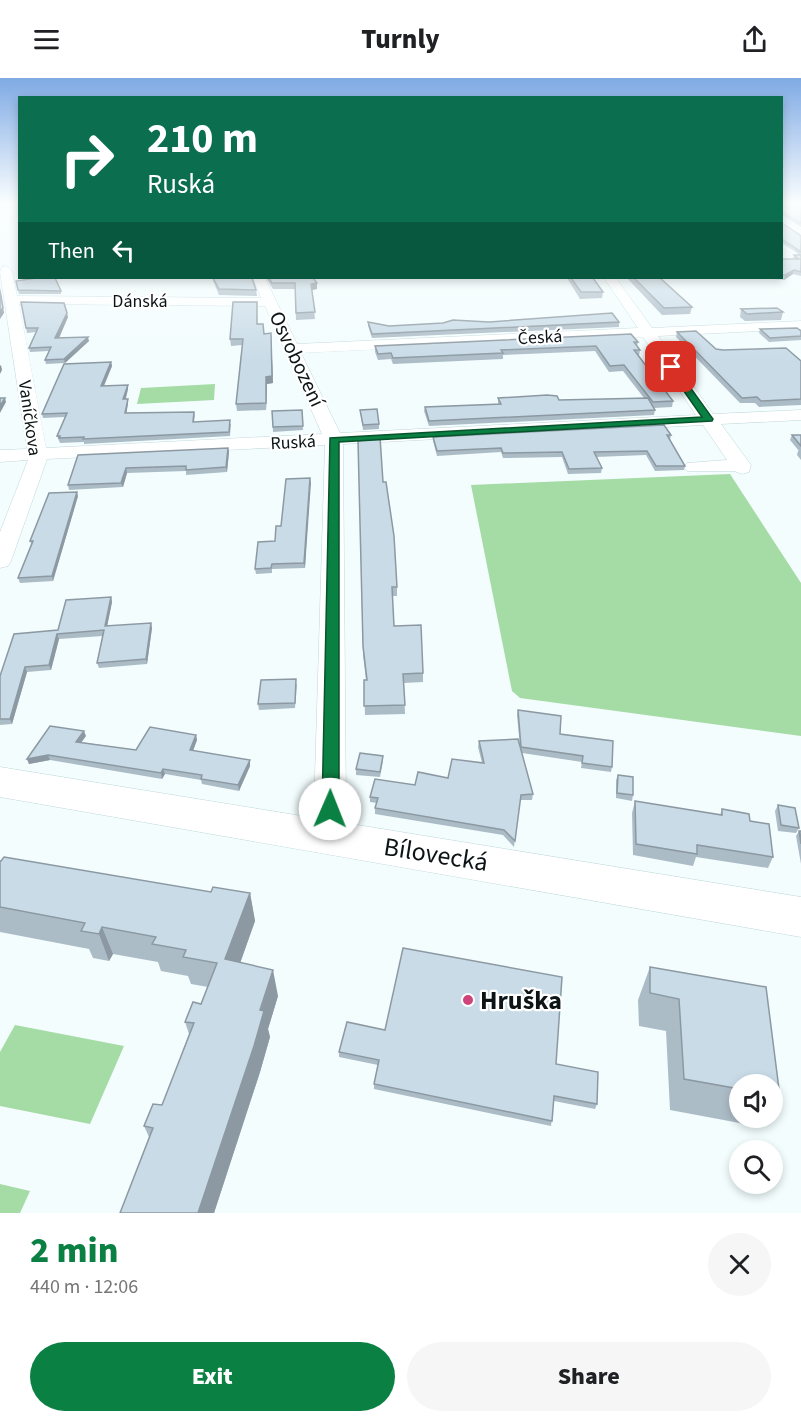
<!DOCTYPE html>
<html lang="en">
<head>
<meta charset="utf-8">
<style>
	:root { --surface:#fff; --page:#f6f6f6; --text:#202124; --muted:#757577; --accent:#0b8043 }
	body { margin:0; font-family:"Source Sans 3",sans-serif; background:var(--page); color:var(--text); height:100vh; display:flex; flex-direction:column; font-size:22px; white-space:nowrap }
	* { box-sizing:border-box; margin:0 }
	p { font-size:20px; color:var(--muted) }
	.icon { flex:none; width:33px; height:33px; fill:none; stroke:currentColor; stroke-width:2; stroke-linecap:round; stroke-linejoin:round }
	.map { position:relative; height:1135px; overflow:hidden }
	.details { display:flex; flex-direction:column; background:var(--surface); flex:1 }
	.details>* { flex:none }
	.guide { position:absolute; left:18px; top:18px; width:765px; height:183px; border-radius:0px; box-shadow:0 3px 9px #0003; background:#0b6e4f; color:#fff; overflow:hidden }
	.buttons { position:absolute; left:729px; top:996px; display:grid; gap:12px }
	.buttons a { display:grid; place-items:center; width:54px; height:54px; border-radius:50%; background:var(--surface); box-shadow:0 3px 9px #0003; font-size:30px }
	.pin { position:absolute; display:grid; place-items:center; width:51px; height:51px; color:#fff; margin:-26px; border-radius:12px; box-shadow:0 3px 9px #0006 }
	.me { position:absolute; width:66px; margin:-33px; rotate:1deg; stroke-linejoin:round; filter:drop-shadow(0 0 4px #0008) }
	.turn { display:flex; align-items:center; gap:21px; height:126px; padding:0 30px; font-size:27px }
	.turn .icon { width:78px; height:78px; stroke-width:2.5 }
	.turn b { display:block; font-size:42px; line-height:51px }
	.then { display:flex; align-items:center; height:57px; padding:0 30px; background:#0003; gap:12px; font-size:22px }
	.round { display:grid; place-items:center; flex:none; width:63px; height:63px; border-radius:32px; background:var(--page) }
	.summary { display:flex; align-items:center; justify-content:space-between; height:102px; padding:0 30px }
	h1 { font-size:36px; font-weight:800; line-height:45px; color:var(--accent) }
	.button { display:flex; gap:12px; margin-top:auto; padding:12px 30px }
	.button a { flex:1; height:69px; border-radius:36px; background:var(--accent); color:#fff; font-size:24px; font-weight:800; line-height:69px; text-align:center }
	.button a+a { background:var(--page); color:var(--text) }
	header { display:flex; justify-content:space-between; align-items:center; height:78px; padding:0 30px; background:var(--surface); font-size:27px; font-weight:800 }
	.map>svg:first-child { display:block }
	.green { fill:#a5dba5 }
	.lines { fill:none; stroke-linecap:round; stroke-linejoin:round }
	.minor-casing { stroke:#bfd7db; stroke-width:1 }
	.major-casing { stroke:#bfd7db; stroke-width:1 }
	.minor { fill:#fff; fill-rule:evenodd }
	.major { fill:#fff; fill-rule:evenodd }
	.wall { fill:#acbcc7 }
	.shaded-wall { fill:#8c99a2 }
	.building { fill:#c8dbe7; stroke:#8c99a2; stroke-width:1.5 }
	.route { fill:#0b8043; stroke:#07532c; stroke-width:1.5 }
	.poi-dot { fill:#ce447a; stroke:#fff; stroke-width:2 }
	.labels { text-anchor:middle; stroke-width:4.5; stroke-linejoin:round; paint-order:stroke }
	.far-street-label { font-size:18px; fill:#0c1415; stroke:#fff }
	.street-label { font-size:21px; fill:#0c1415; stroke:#fff }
	.near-street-label { font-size:26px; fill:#0c1415; stroke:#fff }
	.near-poi-label { font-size:26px; font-weight:bold; fill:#0c1415; stroke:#fff; text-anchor:start }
</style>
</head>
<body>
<header><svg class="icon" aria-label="menu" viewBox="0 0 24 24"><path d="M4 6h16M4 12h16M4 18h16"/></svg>Turnly<svg class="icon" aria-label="share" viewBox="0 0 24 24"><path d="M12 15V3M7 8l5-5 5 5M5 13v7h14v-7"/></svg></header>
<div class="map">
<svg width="801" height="1135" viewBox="0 0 801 1135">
	<rect width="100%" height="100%" fill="#f3fdfe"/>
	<!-- green -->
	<g class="green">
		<polygon points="215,306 214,322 137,326 141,310"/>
		<polygon points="730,396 801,505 801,658 520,620 512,613 471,407"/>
		<polygon points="15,947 124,968 90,1046 0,1028 0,974"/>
		<polygon points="0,1106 30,1113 20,1135 0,1135"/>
	</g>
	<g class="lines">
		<!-- minor casing -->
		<g class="minor-casing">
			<g id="minor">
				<polygon points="782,140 801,152 801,160 782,148"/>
				<path d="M6,188L12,192L17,218L261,220L253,200H265L297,266L638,250L604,200H616L652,250L801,243V251L658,258L713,336L801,332V342L721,346L751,387L749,394L742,396L734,393H687L684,389L687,385L727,382L703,347L343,366L346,731L341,758L336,767L325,771L314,767L309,758L314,731L325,367L47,381L11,483L8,488L0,490V454L28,382L0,384V372L27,371L0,194L2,189ZM19,226L265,228L322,356L46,370ZM643,259L696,337L340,355L301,275Z"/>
			</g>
		</g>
		<!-- major casing -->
		<g class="major-casing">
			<polygon id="major" points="0,689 801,819 801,859 0,719"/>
		</g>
		<!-- minor -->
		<use href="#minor" class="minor"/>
		<!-- major -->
		<use href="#major" class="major"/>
	</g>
	<!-- wall -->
	<g class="wall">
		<polygon points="782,126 801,126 801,149 783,138 782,139"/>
		<polygon points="782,145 801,158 801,198 793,196 784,202 773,201 771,200 782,200 782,181 793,181 794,177 800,177 782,165"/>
		<polygon points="212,200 252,200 256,212 257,218 219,217"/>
		<polygon points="266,200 313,200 317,205 317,211 312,212 315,241 296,242 295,211 273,211"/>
		<polygon points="567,200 593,200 603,214 602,220 580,221"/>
		<polygon points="627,200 660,200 692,229 690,236 662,237"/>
		<polygon points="16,203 61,213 61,216 19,216"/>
		<polygon points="741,231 783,234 781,242 745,243 740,239"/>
		<polygon points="68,239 58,260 89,263 65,285 46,286 45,282 49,273 30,274 29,270 36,254 27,255 26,250"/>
		<polygon points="368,244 389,248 489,244 619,244 619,249 372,260 368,248"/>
		<polygon points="258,246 264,255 271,255 273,305 267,306 266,332 237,333 236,326 242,267 231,268 230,261"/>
		<polygon points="760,251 801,253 801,262 769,264 759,255"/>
		<polygon points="677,254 716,271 801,283 801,327 759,329 755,325 740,325 676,259"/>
		<polygon points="638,264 637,268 640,272 639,278 673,323 672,329 654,330 655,332 654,337 429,348 424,333 425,329 498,326 498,320 559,322 644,320 623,293 609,294 595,273 503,277 503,281 393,286 391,281 378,282 375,274 375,268"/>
		<polygon points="111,284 112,288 104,308 128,307 128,311 126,321 128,325 126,335 194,334 195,338 194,344 231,346 230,358 84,366 84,364 60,365 57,358 65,339 43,340 42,336"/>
		<polygon points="302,332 303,352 273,354 272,333"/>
		<polygon points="360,332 379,346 379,351 363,352"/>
		<polygon points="671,357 670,362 685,388 684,392 655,393 646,377 596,379 602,390 601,395 568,396 562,379 503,380 501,374 437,378 433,363 433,359"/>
		<polygon points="792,357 801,357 801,382 797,377 798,373 799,373 790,362"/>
		<polygon points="358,363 383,404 397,509 397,518 392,518 394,548 423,595 423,604 404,605 405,636 365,637 364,602 366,602 363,577"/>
		<polygon points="228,370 229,374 227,394 186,397 186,393 127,395 123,409 69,412 68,407 78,377"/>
		<polygon points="310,400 305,490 272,491 272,495 256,496 255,491 275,463 281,448"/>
		<polygon points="78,418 53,503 20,505 18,500 31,466 30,463"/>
		<polygon points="111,519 112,524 107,548 152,550 147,586 99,590 97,585 103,558 59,561 51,592 27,594 12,646 0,647 0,598 58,552"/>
		<polygon points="297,606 295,630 259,632 258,626"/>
		<polygon points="518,632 560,656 612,689 611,694 581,690 582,684 522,675 533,716 532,722 520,722 514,769 503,757 375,736 375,730 377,725 370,724 370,719 448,700 482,685 478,669 479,663 520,669 517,637"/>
		<polygon points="196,657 197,662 193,673 250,688 239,713 202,706 201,702 165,696 162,701 50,682 29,686 27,681 86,658 81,664 136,672"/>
		<polygon points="383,683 380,699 356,697 356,691"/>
		<polygon points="618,697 633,717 632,723 616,720 616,702"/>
		<polygon points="635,723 720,737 722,731 750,743 773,779 768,790 696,779 693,788 633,777 632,735"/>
		<polygon points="778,727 799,750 796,755 778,753 775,733"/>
		<polygon points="799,753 801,753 801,786 796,758"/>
		<polygon points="0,783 211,814 250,815 255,843 240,885 278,918 268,951 270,959 260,994 214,1135 120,1135 149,1059 144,1048 162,1027 189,956 185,944 201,926 208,909 191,906 188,898 161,893 158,884 113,876 109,883 93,880 89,871 0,854"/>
		<polygon points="650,889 766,909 780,1019 772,1031 772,1006 740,1006 740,1040 767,1040 761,1049 670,1032 666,953 639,948 638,922"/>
		<polygon points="339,974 556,986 597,1026 595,1031 554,1023 551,1048 374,1011 374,1006 378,987 339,979"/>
	</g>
	<!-- shaded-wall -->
	<g class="shaded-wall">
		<polygon points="794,192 793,196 784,202 785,197"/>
		<polygon points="317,205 317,211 312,212 311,206"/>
		<polygon points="0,209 4,235 0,241"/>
		<polygon points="67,235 68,239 57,265 55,260"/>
		<polygon points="271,255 273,305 267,306 266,332 266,299"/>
		<polygon points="88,259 89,263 65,285 64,281"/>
		<polygon points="111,284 112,288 102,312 101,308"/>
		<polygon points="1,287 2,292 0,296 0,288"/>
		<polygon points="128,307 128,311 124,326 123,321"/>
		<polygon points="5,320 6,324 0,335 0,328"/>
		<polygon points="128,321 128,325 126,339 125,335"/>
		<polygon points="228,370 229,374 227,394 226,389"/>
		<polygon points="126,390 127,395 123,409 121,405"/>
		<polygon points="310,400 311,405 305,490 304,485"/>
		<polygon points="77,414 78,418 53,503 52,498"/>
		<polygon points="111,519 112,524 106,554 105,548"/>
		<polygon points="151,545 152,550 147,586 146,581"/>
		<polygon points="57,556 59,561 51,592 49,587"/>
		<polygon points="25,589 27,594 12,646 10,641"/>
		<polygon points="84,653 86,658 78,669 76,664"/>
		<polygon points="196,657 197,662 191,678 190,672"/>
		<polygon points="48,677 50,682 29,686 27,681"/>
		<polygon points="250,682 250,688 239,713 238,707"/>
		<polygon points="163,691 165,696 162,701 161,695"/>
		<polygon points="250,815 255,843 232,908 225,881"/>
		<polygon points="102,849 113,876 109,883 99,856"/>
		<polygon points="273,892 278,918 268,951 270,959 260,994 214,1135 198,1135"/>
	</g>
	<!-- building -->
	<g class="building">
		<polygon points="782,126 801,126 801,145 784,135 782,136"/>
		<polygon points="782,145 801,158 801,174 782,161"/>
		<polygon points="794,177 801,177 801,194 794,192 785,197 782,197 782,181 799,181"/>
		<polygon points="36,200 55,200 61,213 18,212 16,203"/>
		<polygon points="213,200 252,200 256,212 219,211"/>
		<polygon points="269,200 313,200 317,205 311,206 315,234 296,235 295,205 272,205"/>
		<polygon points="571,200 593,200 603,214 581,214"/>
		<polygon points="634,200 660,200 692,229 664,230"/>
		<polygon points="0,213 3,230 0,233"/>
		<polygon points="21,224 64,225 67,235 55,260 88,259 64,281 45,282 51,269 29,270 38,250 26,250"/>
		<polygon points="233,224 257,224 257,246 263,246 264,256 271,255 272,298 266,299 266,325 236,326 243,261 230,261"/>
		<polygon points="777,230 783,234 747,236 741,231"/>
		<polygon points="612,235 619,244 372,256 368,244 389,248 443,245 453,242 489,244"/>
		<polygon points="797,250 801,253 801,258 770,260 760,251"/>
		<polygon points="696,253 716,271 723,272 786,270 801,283 801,321 761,323 757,319 742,320 677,254"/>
		<polygon points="631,256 638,264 634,264 640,272 634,272 673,323 653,324 624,287 610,288 596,268 501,272 503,275 393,280 391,275 378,276 375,268"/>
		<polygon points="111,284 101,308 128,307 123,321 128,321 125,335 194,334 193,344 230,342 229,354 83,361 84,359 59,360 60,358 57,358 67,335 42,336 64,286"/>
		<polygon points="547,317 557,318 559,322 648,320 655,332 429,343 425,329 501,326 498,320"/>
		<polygon points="0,320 5,320 0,328"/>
		<polygon points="377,331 379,346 363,347 360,332"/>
		<polygon points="302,332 303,348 273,349 272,333"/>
		<polygon points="664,347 671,357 667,357 685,388 656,388 647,373 594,374 602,390 569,391 562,374 503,375 501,370 437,373 433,359"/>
		<polygon points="792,357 801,357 801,368"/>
		<polygon points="380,359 383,404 386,404 394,458 397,509 392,509 394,548 421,547 423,595 403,596 405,627 364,628 364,602 367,602 363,568 358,363"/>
		<polygon points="228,370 226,389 186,392 186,388 126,390 121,405 68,407 78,377"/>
		<polygon points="310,400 304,485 272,486 271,490 255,491 258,464 275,463 276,448 281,448 286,401"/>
		<polygon points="77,414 52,498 18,500 33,463 30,463 49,415"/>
		<polygon points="111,519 105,548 151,545 146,581 97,585 104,552 57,556 49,587 25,589 10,641 0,641 0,598 14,556 58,552 66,522"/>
		<polygon points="296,601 295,625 258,626 261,602"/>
		<polygon points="518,632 561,638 560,656 613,663 612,689 582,685 583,678 521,669"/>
		<polygon points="50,648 84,653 76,664 136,672 150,649 196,657 190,672 250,682 238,707 201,701 202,697 163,691 161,695 48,677 27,681"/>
		<polygon points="518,661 533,716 521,717 515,763 504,752 375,730 378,720 370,719 375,701 415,707 418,694 448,700 452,681 484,685 479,663"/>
		<polygon points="360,675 383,678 380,694 356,691"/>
		<polygon points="618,697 633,699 633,717 617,715"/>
		<polygon points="635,723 722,737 722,731 749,736 750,743 769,746 773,779 697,767 697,776 636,766"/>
		<polygon points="778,727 795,730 799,750 781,747"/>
		<polygon points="799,753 801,753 801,766"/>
		<polygon points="4,779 211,814 213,809 250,815 225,881 273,892 260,932 264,933 254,968 198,1135 120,1135 153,1050 144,1048 153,1026 162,1027 194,945 185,944 193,924 201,926 217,885 183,879 186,872 152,866 156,859 102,849 99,856 81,853 85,845 0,829 0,783 1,783"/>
		<polygon points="403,870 562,899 556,986 598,994 597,1026 554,1018 552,1043 374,1006 379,982 339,974 347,944 385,952"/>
		<polygon points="650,889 766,909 780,1019 772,1018 772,1006 740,1006 740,1011 684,1001 679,921 650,915"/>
	</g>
	<!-- sky -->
	<linearGradient id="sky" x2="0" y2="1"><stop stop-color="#7faae4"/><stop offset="0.44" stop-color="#fafeff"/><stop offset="1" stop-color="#fafeff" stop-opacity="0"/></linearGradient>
	<rect width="801" height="285" fill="url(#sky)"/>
	<!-- route -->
	<polygon class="route" points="668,287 674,287 713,341 712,343 339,364 339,731 336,736 330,737 325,736 322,731 330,360 702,339 667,289"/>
	<!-- markers -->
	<circle class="poi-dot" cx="468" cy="922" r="6"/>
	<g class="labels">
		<!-- far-street labels -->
		<g class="far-street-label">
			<text x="140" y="229">Dánská</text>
			<text transform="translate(540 259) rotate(-3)" y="6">Česká</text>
			<text transform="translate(30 340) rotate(82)" y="6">Vaníčkova</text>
			<text transform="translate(293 364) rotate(-3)" y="6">Ruská</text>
		</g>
		<!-- street labels -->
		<g class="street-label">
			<text transform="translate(297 281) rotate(65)" y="7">Osvobození</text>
		</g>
		<!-- near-street labels -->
		<g class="near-street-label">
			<text transform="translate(436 776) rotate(9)" y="9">Bílovecká</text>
		</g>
		<!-- near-poi labels -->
		<g class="near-poi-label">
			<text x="480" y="931">Hruška</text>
		</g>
	</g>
</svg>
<div class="buttons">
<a><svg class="icon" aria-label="sound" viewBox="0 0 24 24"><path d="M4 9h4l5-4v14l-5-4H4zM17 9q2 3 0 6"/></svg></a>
<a><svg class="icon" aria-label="search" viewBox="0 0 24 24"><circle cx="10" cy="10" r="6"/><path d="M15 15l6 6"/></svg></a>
</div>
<div class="pin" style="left:671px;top:289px;background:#d93025"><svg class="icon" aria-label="arrive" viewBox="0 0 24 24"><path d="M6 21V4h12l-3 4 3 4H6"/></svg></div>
<svg class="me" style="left:330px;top:731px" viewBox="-20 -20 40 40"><circle r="19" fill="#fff"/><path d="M0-13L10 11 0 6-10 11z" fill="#0b8043"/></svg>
<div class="guide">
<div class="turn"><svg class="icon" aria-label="right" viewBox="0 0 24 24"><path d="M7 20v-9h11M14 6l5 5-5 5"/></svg><div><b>210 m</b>Ruská</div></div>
<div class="then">Then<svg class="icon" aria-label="left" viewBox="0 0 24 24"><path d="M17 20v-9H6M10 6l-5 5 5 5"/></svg></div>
</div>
</div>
<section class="details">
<div class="summary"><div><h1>2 min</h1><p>440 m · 12:06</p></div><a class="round"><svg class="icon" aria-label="close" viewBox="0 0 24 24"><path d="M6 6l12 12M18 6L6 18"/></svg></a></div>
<div class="button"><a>Exit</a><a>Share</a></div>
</section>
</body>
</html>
